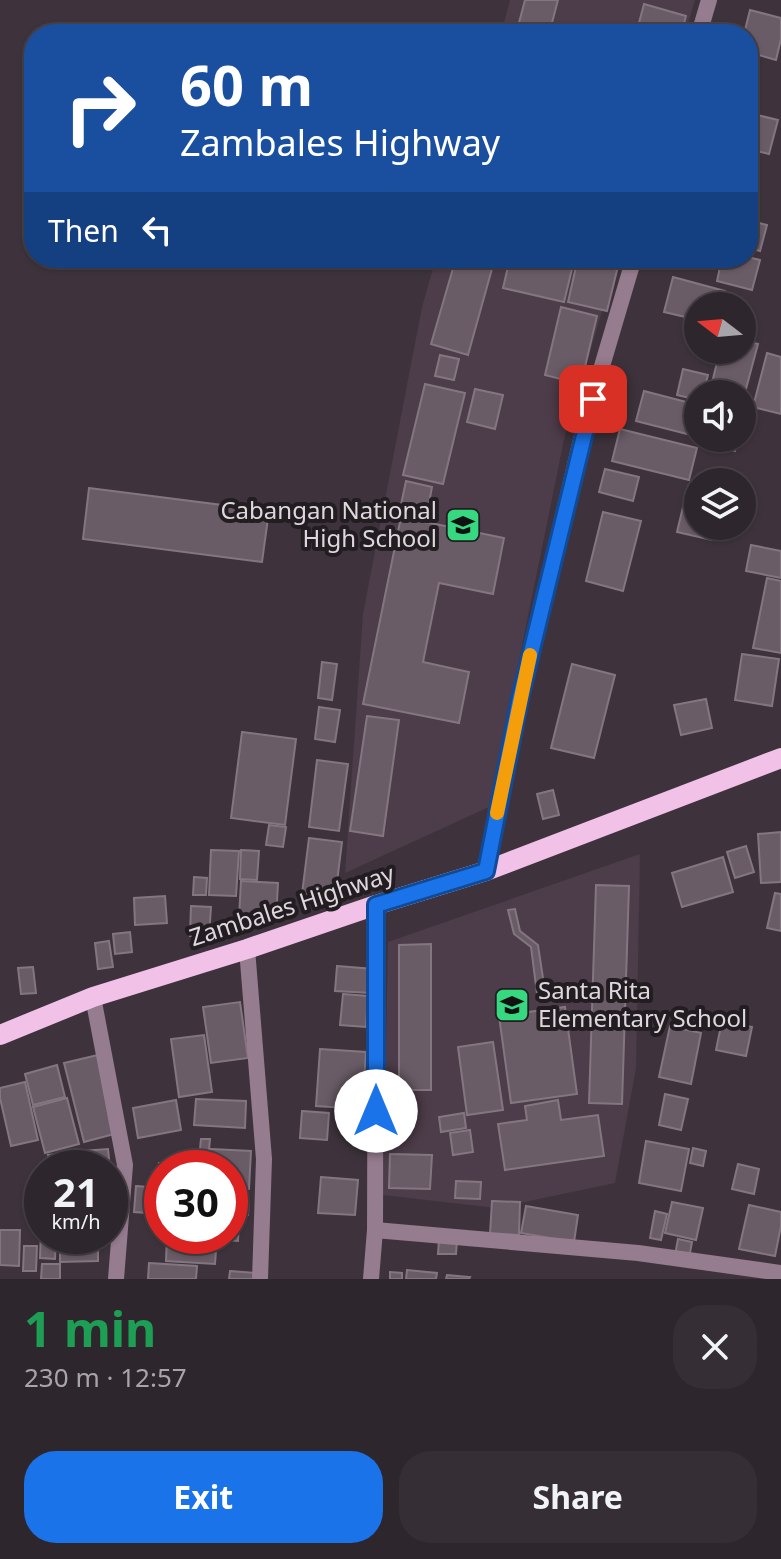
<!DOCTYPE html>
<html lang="en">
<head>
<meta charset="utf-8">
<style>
	:root { --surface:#2e262d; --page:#362e35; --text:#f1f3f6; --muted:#a7a5aa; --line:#494349; --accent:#1a73e8 }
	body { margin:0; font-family:"Noto Sans",sans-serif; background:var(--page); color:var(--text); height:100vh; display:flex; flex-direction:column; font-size:30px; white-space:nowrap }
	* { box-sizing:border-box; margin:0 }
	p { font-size:26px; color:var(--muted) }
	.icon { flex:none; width:44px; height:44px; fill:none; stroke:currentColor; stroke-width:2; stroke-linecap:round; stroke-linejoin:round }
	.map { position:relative; height:1279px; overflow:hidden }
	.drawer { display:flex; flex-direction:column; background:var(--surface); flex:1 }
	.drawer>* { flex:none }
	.guide { position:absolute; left:24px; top:24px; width:734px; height:244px; border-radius:32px; box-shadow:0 2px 6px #0004,0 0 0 2px var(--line); background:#1a4fa0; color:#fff; overflow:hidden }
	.needle { width:52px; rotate:286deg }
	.tools { position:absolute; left:684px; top:292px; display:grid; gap:16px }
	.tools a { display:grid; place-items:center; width:72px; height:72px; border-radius:50%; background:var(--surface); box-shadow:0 2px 6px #0004,0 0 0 2px var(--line); font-size:40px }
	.speed { position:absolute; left:24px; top:1150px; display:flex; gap:16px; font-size:40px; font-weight:700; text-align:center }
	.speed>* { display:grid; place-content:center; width:104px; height:104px; border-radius:50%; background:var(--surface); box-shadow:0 2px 6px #0004,0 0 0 2px var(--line); line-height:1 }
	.speed small { font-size:20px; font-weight:400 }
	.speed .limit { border:12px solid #d22; background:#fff; color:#111 }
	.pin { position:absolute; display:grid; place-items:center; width:68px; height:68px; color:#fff; margin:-34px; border-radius:16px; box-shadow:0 4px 12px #0006 }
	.me { position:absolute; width:88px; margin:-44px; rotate:0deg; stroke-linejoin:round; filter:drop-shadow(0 0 6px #0008) }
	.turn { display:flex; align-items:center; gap:28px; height:168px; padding:0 24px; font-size:36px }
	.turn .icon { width:104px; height:104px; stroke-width:2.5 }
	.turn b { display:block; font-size:56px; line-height:68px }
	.then { display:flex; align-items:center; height:76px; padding:0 24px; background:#0003; gap:16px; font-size:30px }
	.round { display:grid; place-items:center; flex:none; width:84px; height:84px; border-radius:32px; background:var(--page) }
	.summary { display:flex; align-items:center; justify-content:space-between; height:136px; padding:0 24px }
	h1 { font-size:48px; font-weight:700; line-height:60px; color:#1e9e55 }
	.action { display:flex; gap:16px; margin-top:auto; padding:16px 24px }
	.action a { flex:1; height:92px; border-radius:32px; background:var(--accent); color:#fff; font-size:32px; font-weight:700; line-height:92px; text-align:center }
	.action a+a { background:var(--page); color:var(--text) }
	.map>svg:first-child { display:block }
	.built { fill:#4d3c49 }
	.building { fill:#695c66; stroke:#847680; stroke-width:2 }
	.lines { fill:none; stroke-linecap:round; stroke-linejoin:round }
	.street { stroke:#957c8f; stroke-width:16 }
	.primary { stroke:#f2c1e7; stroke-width:20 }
	.route-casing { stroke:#114b97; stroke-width:20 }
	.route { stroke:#1a73e8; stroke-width:14 }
	.slow { stroke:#f59e0b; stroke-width:14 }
	.labels { text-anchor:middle; stroke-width:8; stroke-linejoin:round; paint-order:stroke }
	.poi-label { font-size:24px; fill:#dfd7dd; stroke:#221d21; text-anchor:end }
	.street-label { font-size:24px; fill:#dfd7dd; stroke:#221d21 }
</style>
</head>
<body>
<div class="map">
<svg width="781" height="1279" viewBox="0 0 781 1279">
	<rect width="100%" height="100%" fill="#3e333c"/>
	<!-- built -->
	<g class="built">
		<polygon points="510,0 695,0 685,34 501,34"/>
		<polygon points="436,258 618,258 565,435 489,807 345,873 363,614 422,307"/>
		<polygon points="640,854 636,1068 615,1183 496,1208 383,1195 388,942"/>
	</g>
	<!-- building -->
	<g class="building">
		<polygon points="525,0 558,0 549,34 516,34"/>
		<polygon points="644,4 686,16 681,34 636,34"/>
		<polygon points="750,10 781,18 781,39 776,60 748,52 748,34 744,34"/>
		<polygon points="749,113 778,120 769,154 748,149"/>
		<polygon points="748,220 767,225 760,251 748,248"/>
		<polygon points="748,257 760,260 752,290 717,281 722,258"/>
		<polygon points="456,258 495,258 468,355 431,344"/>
		<polygon points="510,258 523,258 572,269 564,302 503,288"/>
		<polygon points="578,258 620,258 607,311 568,302"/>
		<polygon points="673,277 725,291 721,306 698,306 698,320 664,312"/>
		<polygon points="561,307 597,316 581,384 545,375"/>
		<polygon points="742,340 758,344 743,400 742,394 720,394 710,391 720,350 742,350"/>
		<polygon points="767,353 781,357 781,414 753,407"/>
		<polygon points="440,355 459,359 454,380 435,376"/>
		<polygon points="683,369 708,375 703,394 698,394 698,400 677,395"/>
		<polygon points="425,384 465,393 443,484 403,475"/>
		<polygon points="475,389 503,395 495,429 467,422"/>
		<polygon points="644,391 698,405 698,426 695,436 636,421"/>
		<polygon points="620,429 697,448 689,480 612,461"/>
		<polygon points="716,438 738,438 735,451 714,446"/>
		<polygon points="605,469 639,477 633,501 599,492"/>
		<polygon points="406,481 432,487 426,519 399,514"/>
		<polygon points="688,486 698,489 698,526 715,526 712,540 677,532"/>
		<polygon points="89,488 269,511 262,562 83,539"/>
		<polygon points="603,512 641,521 623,591 586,581"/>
		<polygon points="401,517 504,538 493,594 439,583 423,662 469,672 459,723 363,704"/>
		<polygon points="751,545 781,551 781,578 746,571"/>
		<polygon points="767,578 781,581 781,653 753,648"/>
		<polygon points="742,654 779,659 772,706 735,700"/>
		<polygon points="322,662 337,664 332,700 318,698"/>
		<polygon points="572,664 615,675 594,758 551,748"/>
		<polygon points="706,699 712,728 681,735 674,705"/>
		<polygon points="319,707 340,710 335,742 315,739"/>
		<polygon points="367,716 399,720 383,836 350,831"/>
		<polygon points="242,732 296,739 285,825 231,818"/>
		<polygon points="317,760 348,764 339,831 309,827"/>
		<polygon points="553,790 559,815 543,819 537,794"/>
		<polygon points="269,825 286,827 283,847 266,845"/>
		<polygon points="781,832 781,882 761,883 758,834"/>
		<polygon points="309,838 342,842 335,898 302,894"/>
		<polygon points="746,846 754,872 735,878 727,852"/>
		<polygon points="211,850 239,851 236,896 209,895"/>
		<polygon points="241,850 259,851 257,880 240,879"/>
		<polygon points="723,857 733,892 682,907 672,873"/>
		<polygon points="194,877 207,878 206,895 193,895"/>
		<polygon points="241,881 278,883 276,919 239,917"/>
		<polygon points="596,885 629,886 622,1104 589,1103"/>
		<polygon points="775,893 781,894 781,931 767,928"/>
		<polygon points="165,896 167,923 135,925 134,898"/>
		<polygon points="191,906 211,907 209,936 190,936"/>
		<polygon points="515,909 520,931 538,945 546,998 538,1001 531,947 514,934 508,910"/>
		<polygon points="130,932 132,952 115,954 113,934"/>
		<polygon points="109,941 113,967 98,969 95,943"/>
		<polygon points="431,944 431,1090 399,1090 399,945"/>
		<polygon points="337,966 374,969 372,993 335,991"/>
		<polygon points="33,967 36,993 21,994 18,968"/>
		<polygon points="343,994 368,996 366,1027 340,1025"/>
		<polygon points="240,1002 248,1058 211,1063 203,1007"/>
		<polygon points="565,1007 577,1094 511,1103 499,1016"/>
		<polygon points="722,1021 752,1027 746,1056 716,1050"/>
		<polygon points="670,1026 701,1033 691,1084 659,1077"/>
		<polygon points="204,1035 212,1092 179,1097 171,1039"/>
		<polygon points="493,1042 503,1110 467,1115 458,1047"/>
		<polygon points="320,1049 366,1052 362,1109 316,1106"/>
		<polygon points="98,1055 118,1133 84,1142 64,1063"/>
		<polygon points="57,1065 65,1097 33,1105 25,1074"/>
		<polygon points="25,1082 38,1140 11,1146 0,1098 0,1088"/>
		<polygon points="665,1094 688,1099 681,1130 659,1125"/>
		<polygon points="67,1098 79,1144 45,1153 33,1107"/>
		<polygon points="196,1099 246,1101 245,1128 194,1125"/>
		<polygon points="176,1100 181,1130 138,1138 133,1108"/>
		<polygon points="558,1100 561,1120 598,1115 604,1156 505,1170 498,1124 527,1120 525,1106"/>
		<polygon points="302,1111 329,1113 327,1140 300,1138"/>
		<polygon points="464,1113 466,1128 441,1132 439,1117"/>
		<polygon points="470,1130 473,1152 453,1155 450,1133"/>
		<polygon points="201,1139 210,1139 208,1160 199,1159"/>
		<polygon points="646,1141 689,1149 681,1191 639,1183"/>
		<polygon points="693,1148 706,1151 703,1166 690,1163"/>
		<polygon points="108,1149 110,1168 83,1168 82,1151"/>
		<polygon points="211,1149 251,1151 249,1189 230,1188 230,1168 210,1168"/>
		<polygon points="77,1152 78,1168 50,1168 48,1155"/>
		<polygon points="390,1154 432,1155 430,1189 389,1188"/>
		<polygon points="159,1163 195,1166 195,1168 162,1168 162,1185 157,1185"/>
		<polygon points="738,1164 759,1169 754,1194 732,1189"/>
		<polygon points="321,1177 358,1180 355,1215 318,1213"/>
		<polygon points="456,1181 481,1182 480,1199 455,1198"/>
		<polygon points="136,1186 162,1188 162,1214 134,1212"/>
		<polygon points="230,1200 249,1202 248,1215 230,1214"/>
		<polygon points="492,1201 520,1202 519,1235 490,1234"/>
		<polygon points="672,1202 703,1208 696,1240 665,1233"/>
		<polygon points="749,1205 781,1212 781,1226 775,1256 739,1249"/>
		<polygon points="526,1206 578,1215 574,1242 521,1233"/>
		<polygon points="655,1211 667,1214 661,1240 650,1238"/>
		<polygon points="230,1219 239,1220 238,1241 222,1240 222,1236 230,1236"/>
		<polygon points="0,1230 20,1230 19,1266 0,1265"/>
		<polygon points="41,1230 42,1236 56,1236 55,1259 40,1258"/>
		<polygon points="60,1236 98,1236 98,1261 60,1262"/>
		<polygon points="167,1236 217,1236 215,1264 166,1261"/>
		<polygon points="439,1239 457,1240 456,1254 438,1254"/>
		<polygon points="678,1239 692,1242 689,1258 675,1255"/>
		<polygon points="24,1246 37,1246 36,1271 23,1271"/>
		<polygon points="149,1263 197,1266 196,1279 148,1279"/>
		<polygon points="42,1264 60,1264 60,1279 41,1279"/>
		<polygon points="407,1270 437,1273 436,1279 406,1279"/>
		<polygon points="230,1271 257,1273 257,1279 229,1279"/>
		<polygon points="390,1272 402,1273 402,1279 390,1279"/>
		<polygon points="447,1275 470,1277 469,1279 446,1279"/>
	</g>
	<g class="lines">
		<!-- street -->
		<g class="street">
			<polyline points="699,34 709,0"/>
			<polyline points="486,871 520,698 584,427 634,258"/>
			<polyline points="247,949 264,1159 260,1279"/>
			<polyline points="93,997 125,1165 116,1279"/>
			<polyline points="375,1230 638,1253 781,1273"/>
			<polyline points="371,1279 375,1230 376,905"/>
		</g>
		<!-- primary -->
		<polyline class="primary" points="0,1035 93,997 247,949 376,905 486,871 781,758"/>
	</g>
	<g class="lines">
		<!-- route casing -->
		<g class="route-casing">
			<polyline id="route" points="376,1111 376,905 486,871 520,698 593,399"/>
		</g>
		<!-- route -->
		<use href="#route" class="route"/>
		<!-- slow -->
		<polyline class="slow" points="497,813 530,655"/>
	</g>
	<!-- icons -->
	<defs>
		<g id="school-square" transform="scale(1.8)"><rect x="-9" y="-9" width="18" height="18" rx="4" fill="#36d880" stroke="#221d21"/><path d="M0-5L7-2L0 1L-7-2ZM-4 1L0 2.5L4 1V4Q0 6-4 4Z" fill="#111"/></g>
	</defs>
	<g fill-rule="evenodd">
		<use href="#school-square" x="463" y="525"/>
		<use href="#school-square" x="512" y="1005"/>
	</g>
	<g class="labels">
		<!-- poi labels -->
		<g class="poi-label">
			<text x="437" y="519">Cabangan National<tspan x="437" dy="28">High School</tspan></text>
			<text x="538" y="999" text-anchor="start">Santa Rita<tspan x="538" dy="28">Elementary School</tspan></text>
		</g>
		<!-- street labels -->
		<g class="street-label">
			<text transform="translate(292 906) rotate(-18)" y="8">Zambales Highway</text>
		</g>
	</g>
</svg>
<div class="tools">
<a><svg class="needle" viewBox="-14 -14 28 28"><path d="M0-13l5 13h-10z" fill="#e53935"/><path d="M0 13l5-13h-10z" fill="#a7a5aa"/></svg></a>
<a><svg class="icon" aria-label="sound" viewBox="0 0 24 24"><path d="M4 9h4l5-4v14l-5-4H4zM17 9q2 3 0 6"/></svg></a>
<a><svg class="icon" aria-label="layers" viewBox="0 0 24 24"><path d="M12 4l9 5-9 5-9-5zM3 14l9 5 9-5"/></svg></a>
</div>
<div class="speed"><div>21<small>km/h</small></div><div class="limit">30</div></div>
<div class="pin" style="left:593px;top:399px;background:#d93025"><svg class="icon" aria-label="arrive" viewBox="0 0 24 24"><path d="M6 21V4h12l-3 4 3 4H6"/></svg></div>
<svg class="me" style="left:376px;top:1111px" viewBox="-20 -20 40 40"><circle r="19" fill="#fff"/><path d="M0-13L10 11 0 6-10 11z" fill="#1a73e8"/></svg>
<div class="guide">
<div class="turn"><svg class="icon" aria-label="right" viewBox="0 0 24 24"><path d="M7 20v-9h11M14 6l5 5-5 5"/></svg><div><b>60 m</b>Zambales Highway</div></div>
<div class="then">Then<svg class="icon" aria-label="left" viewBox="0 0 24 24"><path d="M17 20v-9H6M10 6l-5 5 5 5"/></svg></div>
</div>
</div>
<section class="drawer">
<div class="summary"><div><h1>1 min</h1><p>230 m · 12:57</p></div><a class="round"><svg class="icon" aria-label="close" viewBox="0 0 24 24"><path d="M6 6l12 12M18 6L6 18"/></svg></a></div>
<div class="action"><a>Exit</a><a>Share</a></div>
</section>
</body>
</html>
